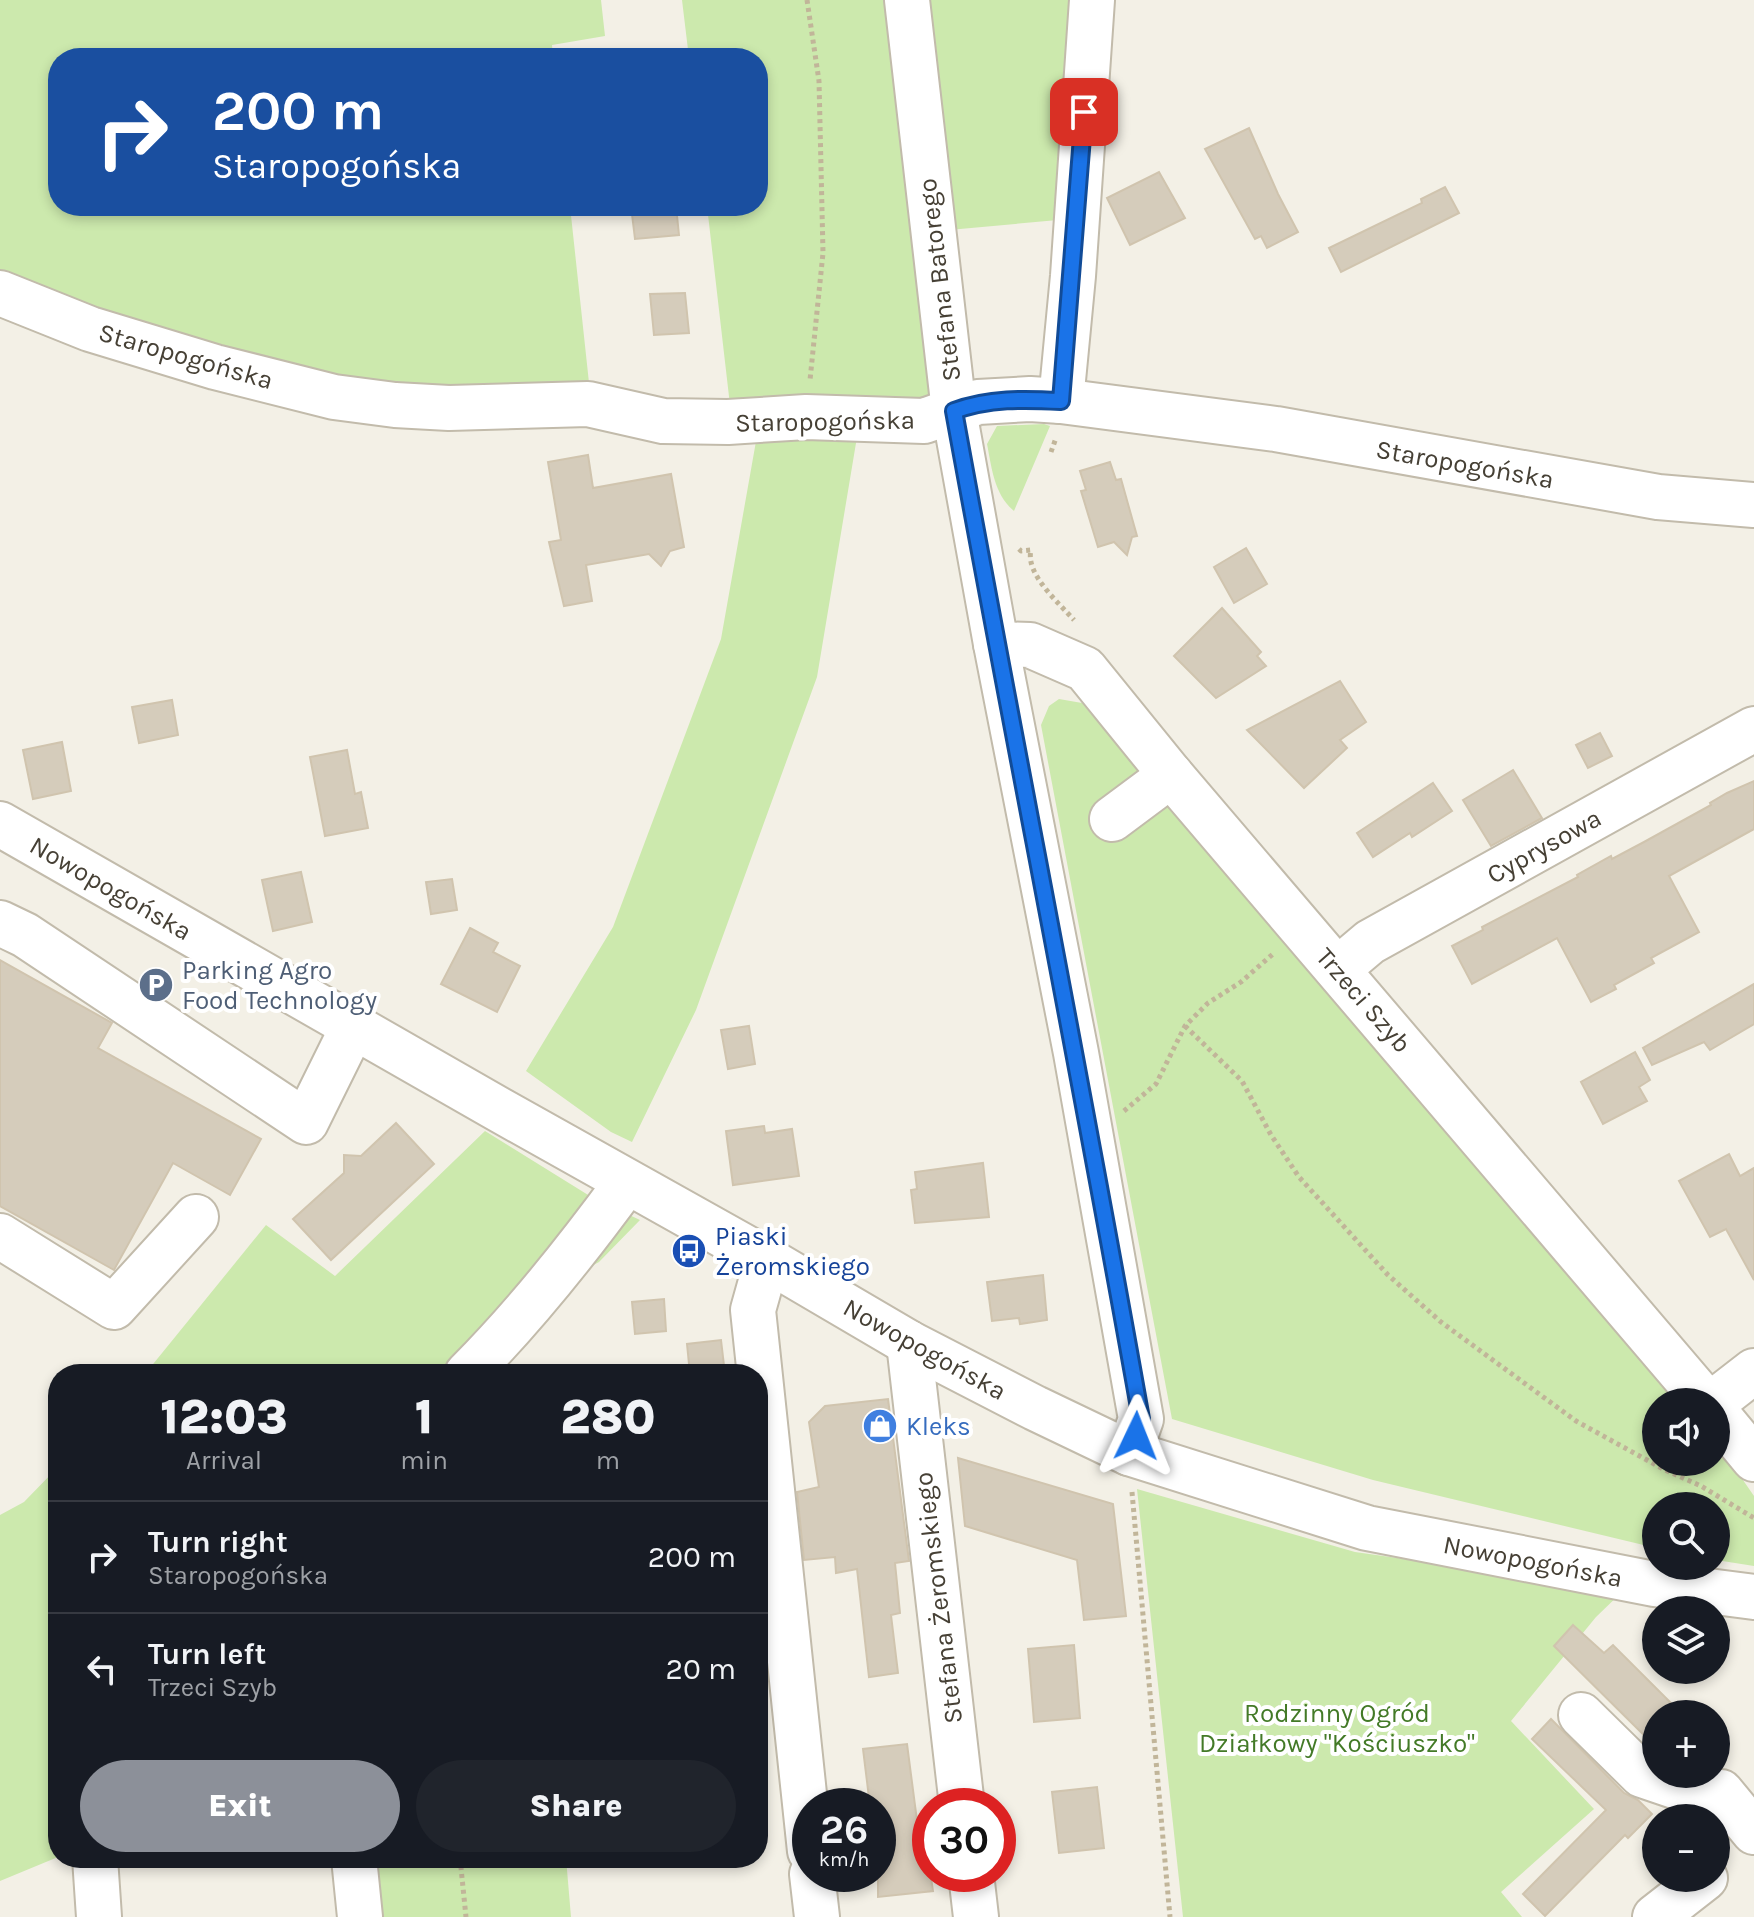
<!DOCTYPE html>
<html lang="en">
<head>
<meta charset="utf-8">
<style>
	:root { --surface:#171b24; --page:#20242c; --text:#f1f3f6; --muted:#9ea1a6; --line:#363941; --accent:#8c9099 }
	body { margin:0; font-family:Karla,sans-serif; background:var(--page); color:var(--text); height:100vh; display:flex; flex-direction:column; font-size:30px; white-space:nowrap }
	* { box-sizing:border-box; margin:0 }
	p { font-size:26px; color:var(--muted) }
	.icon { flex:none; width:44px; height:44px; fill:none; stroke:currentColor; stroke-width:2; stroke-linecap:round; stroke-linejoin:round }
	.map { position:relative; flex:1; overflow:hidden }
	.drawer { position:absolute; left:48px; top:1364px; width:720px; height:504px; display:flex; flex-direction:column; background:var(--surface); border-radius:32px; box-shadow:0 4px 12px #0003 }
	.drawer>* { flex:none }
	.guide { position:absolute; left:48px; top:48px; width:720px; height:168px; border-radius:32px; box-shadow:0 4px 12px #0003; background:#1a4fa0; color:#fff; overflow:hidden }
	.fabs { position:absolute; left:1642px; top:1388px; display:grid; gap:16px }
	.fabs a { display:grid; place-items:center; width:88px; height:88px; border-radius:50%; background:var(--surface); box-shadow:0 4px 12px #0003; font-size:40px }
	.speed { position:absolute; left:792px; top:1788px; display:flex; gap:16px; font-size:40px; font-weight:700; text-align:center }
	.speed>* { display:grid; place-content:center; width:104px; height:104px; border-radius:50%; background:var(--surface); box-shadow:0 4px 12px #0003; line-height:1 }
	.speed small { font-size:20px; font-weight:400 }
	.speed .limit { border:12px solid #d22; background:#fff; color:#111 }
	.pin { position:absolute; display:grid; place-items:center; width:68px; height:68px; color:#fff; margin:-34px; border-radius:16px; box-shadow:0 4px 12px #0006 }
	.me { position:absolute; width:88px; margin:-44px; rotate:2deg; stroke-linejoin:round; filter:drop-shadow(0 0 6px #0008) }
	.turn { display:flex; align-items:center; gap:28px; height:168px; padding:0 32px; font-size:36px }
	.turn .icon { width:104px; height:104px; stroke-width:2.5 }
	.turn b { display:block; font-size:56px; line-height:68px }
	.eta { display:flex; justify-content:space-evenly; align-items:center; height:136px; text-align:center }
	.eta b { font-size:48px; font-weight:800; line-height:56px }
	.cta { display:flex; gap:16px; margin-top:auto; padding:16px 32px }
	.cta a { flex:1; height:92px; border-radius:48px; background:var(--accent); color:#fff; font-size:32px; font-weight:800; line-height:92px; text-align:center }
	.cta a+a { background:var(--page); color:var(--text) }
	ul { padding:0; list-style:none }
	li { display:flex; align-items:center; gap:24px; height:112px; padding:0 32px; border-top:2px solid var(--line) }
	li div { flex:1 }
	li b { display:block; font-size:30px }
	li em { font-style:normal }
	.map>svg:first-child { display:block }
	.green { fill:#cce9ad }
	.building { fill:#d5ccbb; stroke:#d0c4ae; stroke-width:2 }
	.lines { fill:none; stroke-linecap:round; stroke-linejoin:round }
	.minor-casing { stroke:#c2bbab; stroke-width:48 }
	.path { stroke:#c1b599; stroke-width:5; stroke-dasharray:4 4; stroke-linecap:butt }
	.minor { stroke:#fff; stroke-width:44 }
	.route-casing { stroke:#114b97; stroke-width:20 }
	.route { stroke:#1a73e8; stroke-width:14 }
	.labels { text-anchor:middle; stroke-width:8; stroke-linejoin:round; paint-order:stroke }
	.street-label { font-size:26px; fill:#464035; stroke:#fff }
	.service-label { font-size:26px; fill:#4e5e75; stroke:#fff; text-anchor:start }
	.transit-label { font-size:26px; fill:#164399; stroke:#fff; text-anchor:start }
	.shop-label { font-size:26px; fill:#366cbe; stroke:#fff; text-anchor:start }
	.park-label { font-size:26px; fill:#437a27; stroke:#fff }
</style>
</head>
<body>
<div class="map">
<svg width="1754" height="1917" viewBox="0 0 1754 1917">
	<rect width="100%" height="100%" fill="#f3f0e6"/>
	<!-- green -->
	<g class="green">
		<polygon points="0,0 601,0 605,36 552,45 553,58 58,58 58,206 570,206 590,392 349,390 0,279"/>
		<polygon points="682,0 885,0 913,242 946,428 859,425 817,677 696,1010 632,1142 611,1132 526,1071 613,927 721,639 758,430 733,431 707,206 758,206 758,58 689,58"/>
		<polygon points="920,0 1092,0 1080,218 949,230"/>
		<path d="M1044,424L1050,426L1014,511C994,494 992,469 987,444L997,426Z"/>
		<polygon points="1059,699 1082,703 1306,967 1684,1402 1656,1402 1656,1462 1716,1462 1716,1441 1754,1496 1754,1566 1716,1560 1716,1506 1656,1506 1656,1548 1373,1480 1172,1419 1041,725 1049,706"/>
		<polygon points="485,1131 593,1198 640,1220 599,1262 571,1277 489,1374 145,1374 266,1225 335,1276"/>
		<polygon points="58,1467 58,1857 0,1881 0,1515 24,1502"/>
		<polygon points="1137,1489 1355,1552 1624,1590 1596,1617 1511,1721 1594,1809 1501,1892 1522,1917 1183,1917"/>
		<polygon points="372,1858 566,1858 571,1917 376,1917"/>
	</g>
	<!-- building -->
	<g class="building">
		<polygon points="1249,128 1278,194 1298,232 1267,248 1261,236 1255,239 1205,149"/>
		<polygon points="1159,172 1185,218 1130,245 1107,198"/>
		<polygon points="1445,187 1459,213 1341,272 1329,248 1422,203 1421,199"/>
		<polygon points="631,206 676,206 679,235 635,239"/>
		<polygon points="685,293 689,333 654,335 650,294"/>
		<polygon points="588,455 593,488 671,474 684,547 670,551 661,566 649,554 586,565 592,601 564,606 549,542 561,540 548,462"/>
		<polygon points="1110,462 1116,480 1121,479 1137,536 1132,537 1127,555 1114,542 1098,547 1081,491 1086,490 1080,471"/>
		<polygon points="1246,548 1267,584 1234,603 1214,567"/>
		<polygon points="1222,608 1261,652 1257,656 1266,666 1216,698 1174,656"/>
		<polygon points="1340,681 1366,722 1340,740 1347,748 1304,788 1247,730"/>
		<polygon points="172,700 178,735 139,743 132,707"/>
		<polygon points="1600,733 1612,756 1588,768 1576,745"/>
		<polygon points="62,742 71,791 33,799 23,750"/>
		<polygon points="347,750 355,794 361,792 368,828 325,836 310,757"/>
		<polygon points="1513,770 1542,818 1491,846 1463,800"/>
		<polygon points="1754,781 1754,829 1669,876 1699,932 1651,958 1654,963 1614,985 1616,989 1591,1002 1557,938 1472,984 1452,946 1483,930 1482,927 1578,877 1577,875 1611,856 1612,859 1644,842 1711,805 1710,803 1727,793"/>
		<polygon points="1433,783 1452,811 1412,837 1410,833 1373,857 1357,833"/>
		<polygon points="301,872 312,922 273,931 262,880"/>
		<polygon points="452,879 457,910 431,914 426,882"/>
		<polygon points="470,928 498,943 493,952 520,966 497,1012 441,984"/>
		<polygon points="0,960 112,1023 98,1048 261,1139 230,1195 173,1163 114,1270 0,1206"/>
		<polygon points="1754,984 1754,1024 1710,1050 1704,1042 1652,1065 1643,1048"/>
		<polygon points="749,1026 755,1064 728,1069 721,1030"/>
		<polygon points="1635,1052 1650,1080 1639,1087 1647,1101 1603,1124 1581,1082"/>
		<polygon points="396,1123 434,1164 331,1260 293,1219 344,1173 344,1155 361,1156"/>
		<polygon points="764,1126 765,1133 792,1129 799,1176 733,1185 726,1131"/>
		<polygon points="1729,1154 1740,1176 1754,1168 1754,1280 1726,1229 1710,1237 1679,1181"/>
		<polygon points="983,1163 989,1217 915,1223 911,1190 917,1189 915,1172"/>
		<polygon points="1043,1275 1047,1320 1020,1324 1019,1318 992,1321 987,1282"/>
		<polygon points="664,1299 666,1331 635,1334 632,1302"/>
		<polygon points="721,1340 725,1374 690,1374 687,1344"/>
		<polygon points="888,1399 909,1561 895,1563 900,1613 891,1615 898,1673 869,1677 857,1569 836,1573 835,1557 804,1560 797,1492 819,1487 809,1422 825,1406"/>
		<polygon points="958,1458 1113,1504 1126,1616 1084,1620 1077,1560 965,1526"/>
		<polygon points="1573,1625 1604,1653 1613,1645 1682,1714 1656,1714 1656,1747 1554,1646"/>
		<polygon points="1074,1645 1080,1718 1034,1722 1028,1649"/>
		<polygon points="1551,1719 1624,1793 1638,1800 1652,1814 1628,1838 1625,1835 1545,1916 1523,1894 1606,1810 1532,1739"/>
		<polygon points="907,1744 922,1859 928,1858 933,1891 878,1897 878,1806 870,1806 863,1749"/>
		<polygon points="1097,1787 1104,1848 1059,1853 1052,1792"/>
	</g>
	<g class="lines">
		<!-- minor casing -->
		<g class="minor-casing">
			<g id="minor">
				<polyline points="907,0 954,411 996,644 1076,1053 1141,1419 1129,1453"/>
				<polyline points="0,293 90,329 215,367 334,397 395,405 449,408 588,404 663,421 728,422 806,417 924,421 978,402 1030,399 1061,401 1276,429 1658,497 1754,505"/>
				<polyline points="1061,401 1073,276 1092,0"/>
				<polyline points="996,644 1030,645 1085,669 1171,775 1706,1402"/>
				<polyline points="1112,819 1171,775"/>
				<polyline points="0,824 498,1109 771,1262 909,1343 1035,1408 1129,1453 1367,1528 1654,1584 1754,1597"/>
				<polyline points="0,923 25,935 306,1122 353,1027"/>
				<polyline points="1338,969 1370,942 1754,729"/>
				<polyline points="0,1236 114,1307 196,1217"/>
				<polyline points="771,1262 760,1285 753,1310 810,1851"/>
				<polyline points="909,1343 962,1806"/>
				<path d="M467,1374C526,1315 578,1249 627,1182"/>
				<polyline points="1714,1402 1754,1371"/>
				<polyline points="1716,1413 1754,1459"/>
				<polyline points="1581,1715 1642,1775 1692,1792 1721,1792 1754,1832"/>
				<polyline points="95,1858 99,1917"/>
				<polyline points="354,1858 360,1917"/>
				<polyline points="812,1874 817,1917"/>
				<polyline points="971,1874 976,1917"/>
				<polyline points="1655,1917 1705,1878"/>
			</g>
		</g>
		<!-- path -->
		<g class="path">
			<polyline points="807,0 819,81 823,253 810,380"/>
			<polyline points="1051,452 1056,438"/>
			<path d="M1019,549L1021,551L1031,550C1025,574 1059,603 1074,620"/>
			<polyline points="1185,1026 1242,1081 1271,1135 1299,1177 1388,1275 1441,1322 1576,1421 1665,1470 1701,1486 1754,1518"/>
			<polyline points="1124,1111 1156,1084 1185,1026 1208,1003 1241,982 1274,953"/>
			<polyline points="1132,1492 1170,1917"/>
			<polyline points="460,1858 466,1917"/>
		</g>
		<!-- minor -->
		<use href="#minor" class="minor"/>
	</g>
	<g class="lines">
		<!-- route casing -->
		<g class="route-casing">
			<path id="route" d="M1084,112L1061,401C1024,399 989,398 954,411C1015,747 1082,1083 1141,1419L1136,1436"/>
		</g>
		<!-- route -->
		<use href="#route" class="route"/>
	</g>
	<!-- icons -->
	<defs>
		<g id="parking-disc" transform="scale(1.8)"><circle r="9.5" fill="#5c6f8a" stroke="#fff"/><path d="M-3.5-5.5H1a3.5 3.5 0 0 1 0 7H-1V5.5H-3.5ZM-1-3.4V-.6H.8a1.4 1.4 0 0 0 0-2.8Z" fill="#fff"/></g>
		<g id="bus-disc" transform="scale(1.8)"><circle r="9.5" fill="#1a4fb4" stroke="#fff"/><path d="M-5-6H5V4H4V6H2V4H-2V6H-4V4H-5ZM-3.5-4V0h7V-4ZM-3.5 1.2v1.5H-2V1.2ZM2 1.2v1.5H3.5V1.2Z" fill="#fff"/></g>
		<g id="shop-disc" transform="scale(1.8)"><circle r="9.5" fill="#3f7fe0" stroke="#fff"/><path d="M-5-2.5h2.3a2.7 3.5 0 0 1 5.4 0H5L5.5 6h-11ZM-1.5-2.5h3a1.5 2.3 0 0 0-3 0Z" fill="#fff"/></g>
	</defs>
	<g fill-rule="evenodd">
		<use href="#parking-disc" x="156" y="985"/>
		<use href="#bus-disc" x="689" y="1251"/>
		<use href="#shop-disc" x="880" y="1426"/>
	</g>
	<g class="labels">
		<!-- street labels -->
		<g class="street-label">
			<text transform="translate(939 280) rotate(-97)" y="9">Stefana Batorego</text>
			<text transform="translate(186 356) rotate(16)" y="9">Staropogońska</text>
			<text transform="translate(825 421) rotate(-1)" y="9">Staropogońska</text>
			<text transform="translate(1465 464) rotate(10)" y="9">Staropogońska</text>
			<text transform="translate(1544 846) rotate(-29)" y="9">Cyprysowa</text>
			<text transform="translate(111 888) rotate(30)" y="9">Nowopogońska</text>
			<text transform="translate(1364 1000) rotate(49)" y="9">Trzeci Szyb</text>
			<text transform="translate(925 1349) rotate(29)" y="9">Nowopogońska</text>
			<text transform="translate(1533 1561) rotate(11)" y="9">Nowopogońska</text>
			<text transform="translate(938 1598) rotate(-97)" y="9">Stefana Żeromskiego</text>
		</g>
		<!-- service labels -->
		<g class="service-label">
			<text x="182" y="979">Parking Agro<tspan x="182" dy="30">Food Technology</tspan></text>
		</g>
		<!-- transit labels -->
		<g class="transit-label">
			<text x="715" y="1245">Piaski<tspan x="715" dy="30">Żeromskiego</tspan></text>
		</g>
		<!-- shop labels -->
		<g class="shop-label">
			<text x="906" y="1435">Kleks</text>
		</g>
		<!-- park labels -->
		<g class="park-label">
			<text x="1337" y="1722">Rodzinny Ogród<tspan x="1337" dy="30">Działkowy "Kościuszko"</tspan></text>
		</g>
	</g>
</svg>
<div class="fabs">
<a><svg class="icon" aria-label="sound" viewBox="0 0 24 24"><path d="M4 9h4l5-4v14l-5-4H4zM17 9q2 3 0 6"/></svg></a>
<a><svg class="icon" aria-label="search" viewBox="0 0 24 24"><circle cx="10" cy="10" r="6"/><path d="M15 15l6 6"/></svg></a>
<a><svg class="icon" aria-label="layers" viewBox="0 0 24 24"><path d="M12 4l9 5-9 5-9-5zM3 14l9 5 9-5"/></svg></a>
<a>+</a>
<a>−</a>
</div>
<div class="speed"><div>26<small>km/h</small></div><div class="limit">30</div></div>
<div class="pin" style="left:1084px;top:112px;background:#d93025"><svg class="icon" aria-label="arrive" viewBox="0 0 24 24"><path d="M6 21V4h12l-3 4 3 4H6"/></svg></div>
<svg class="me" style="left:1136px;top:1436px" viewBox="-20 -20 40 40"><path d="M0-17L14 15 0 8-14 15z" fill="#1a73e8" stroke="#fff" stroke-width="4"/></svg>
<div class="guide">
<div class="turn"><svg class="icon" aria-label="right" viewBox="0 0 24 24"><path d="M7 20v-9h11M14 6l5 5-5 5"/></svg><div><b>200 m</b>Staropogońska</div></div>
</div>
<section class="drawer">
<div class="eta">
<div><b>12:03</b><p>Arrival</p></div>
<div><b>1</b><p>min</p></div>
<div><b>280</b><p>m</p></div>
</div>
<ul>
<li><svg class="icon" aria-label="right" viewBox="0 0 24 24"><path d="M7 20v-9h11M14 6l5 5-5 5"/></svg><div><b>Turn right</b><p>Staropogońska</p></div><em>200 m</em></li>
<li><svg class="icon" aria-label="left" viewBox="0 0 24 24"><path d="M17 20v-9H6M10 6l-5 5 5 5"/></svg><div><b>Turn left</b><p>Trzeci Szyb</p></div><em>20 m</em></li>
</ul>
<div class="cta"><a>Exit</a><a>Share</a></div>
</section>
</div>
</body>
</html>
